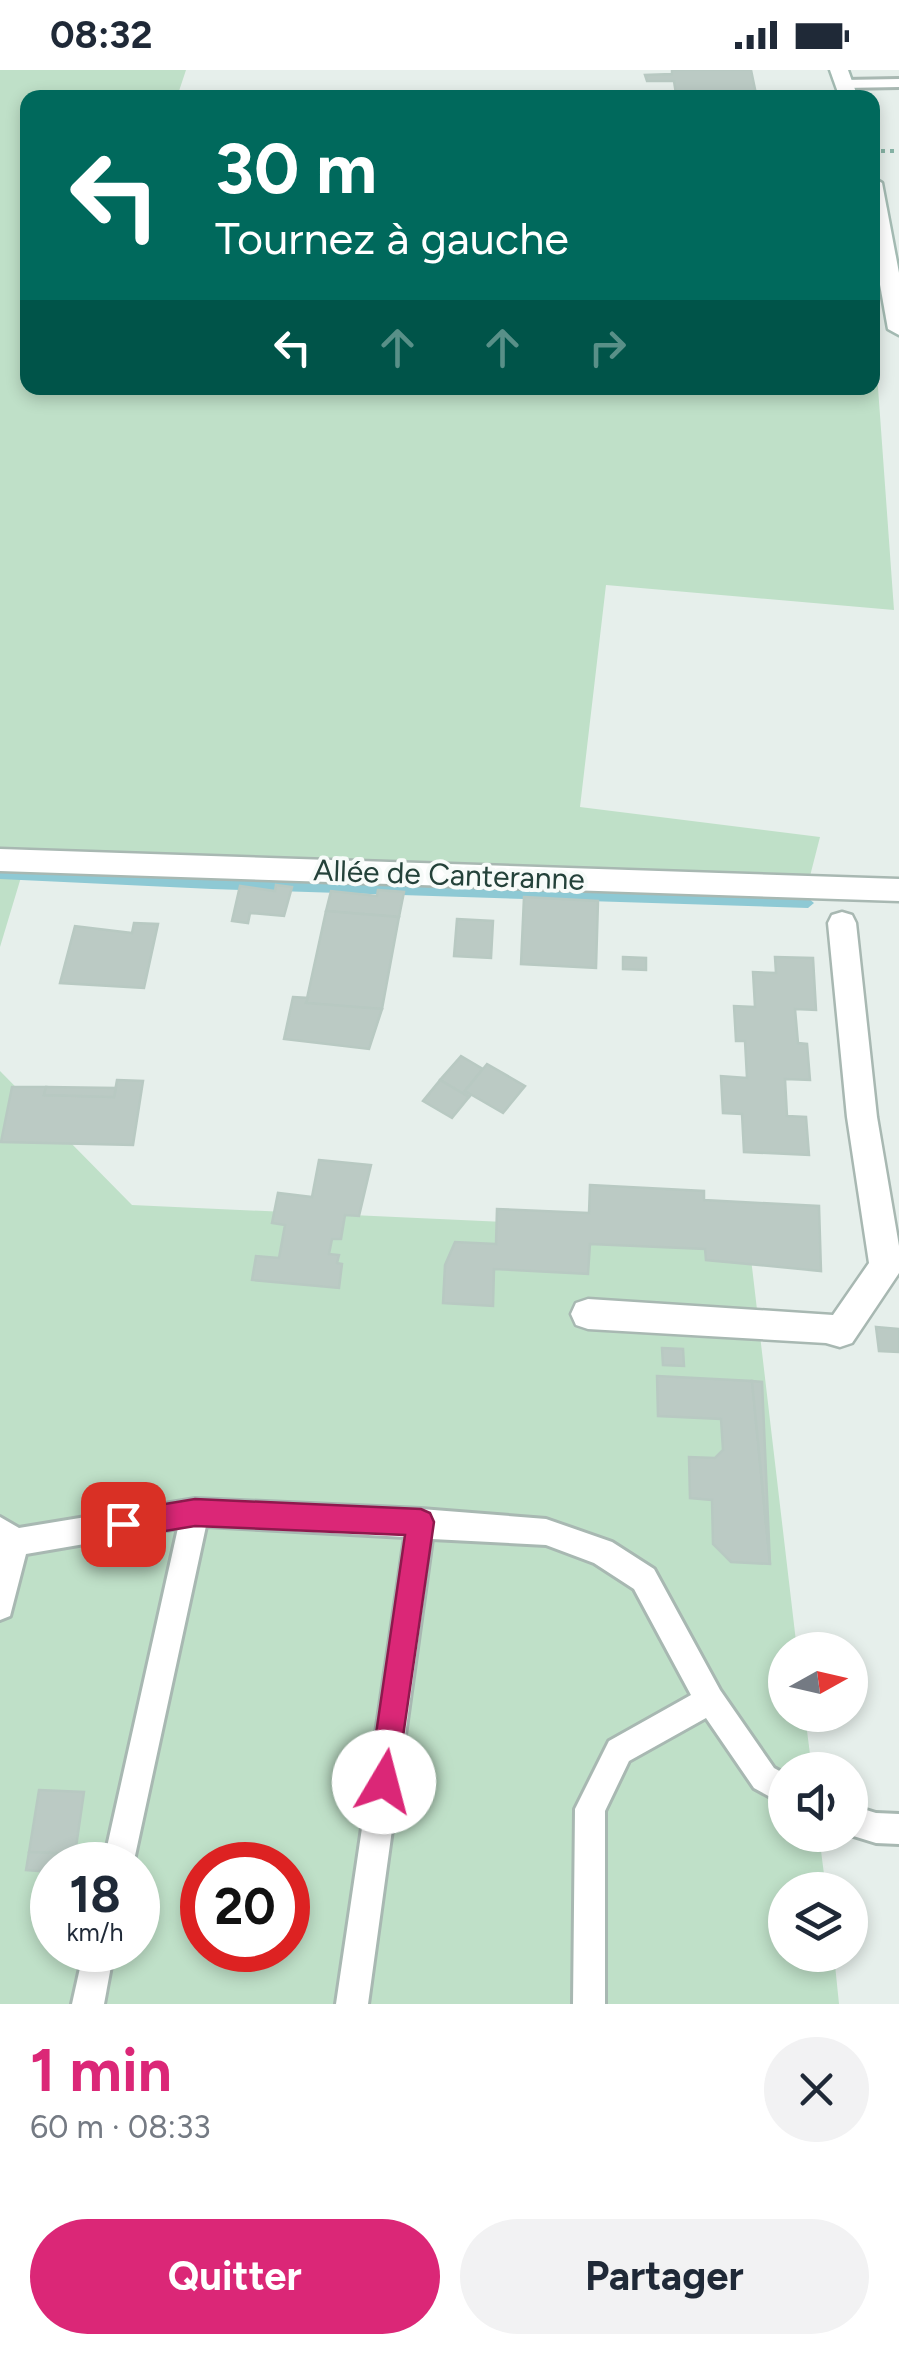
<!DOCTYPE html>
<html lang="fr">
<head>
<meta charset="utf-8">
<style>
	:root { --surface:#fff; --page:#f2f2f3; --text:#1f2937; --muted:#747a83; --accent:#db2777 }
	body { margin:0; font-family:Figtree,sans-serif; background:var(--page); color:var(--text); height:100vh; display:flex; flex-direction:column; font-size:38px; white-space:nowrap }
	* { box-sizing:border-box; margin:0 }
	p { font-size:32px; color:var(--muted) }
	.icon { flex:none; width:55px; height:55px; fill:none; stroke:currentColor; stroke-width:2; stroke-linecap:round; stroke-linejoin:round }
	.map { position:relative; height:1934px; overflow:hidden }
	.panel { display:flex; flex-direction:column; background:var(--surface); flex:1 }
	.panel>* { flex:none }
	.hud { position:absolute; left:20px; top:20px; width:860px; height:305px; border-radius:20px; box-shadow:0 5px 15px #0003; background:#00695c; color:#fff; overflow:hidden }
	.needle { width:65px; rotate:82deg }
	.controls { position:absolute; left:768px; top:1562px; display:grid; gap:20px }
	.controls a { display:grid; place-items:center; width:100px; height:100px; border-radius:50%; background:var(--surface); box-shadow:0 5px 15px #0003; font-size:50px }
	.speed { position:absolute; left:30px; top:1772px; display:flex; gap:20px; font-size:50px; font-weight:700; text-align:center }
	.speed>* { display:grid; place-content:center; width:130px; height:130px; border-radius:50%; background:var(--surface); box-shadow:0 5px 15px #0003; line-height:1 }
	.speed small { font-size:25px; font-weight:400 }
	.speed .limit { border:15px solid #d22; background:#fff; color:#111 }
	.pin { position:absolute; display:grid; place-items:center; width:85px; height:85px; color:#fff; margin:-42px; border-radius:20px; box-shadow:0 5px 15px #0006 }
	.me { position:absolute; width:110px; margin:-55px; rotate:8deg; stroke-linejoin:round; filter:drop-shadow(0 0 8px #0008) }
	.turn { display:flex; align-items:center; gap:35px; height:210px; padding:0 30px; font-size:45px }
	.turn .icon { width:130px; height:130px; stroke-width:2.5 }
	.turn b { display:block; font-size:70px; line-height:85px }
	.lanes { display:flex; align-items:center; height:95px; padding:0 30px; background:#0003; justify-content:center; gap:50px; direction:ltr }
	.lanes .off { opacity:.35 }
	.round { display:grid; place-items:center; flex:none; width:105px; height:105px; border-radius:52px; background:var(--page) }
	.headline { display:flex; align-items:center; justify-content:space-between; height:170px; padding:0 30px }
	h1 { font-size:60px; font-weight:700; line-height:75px; color:var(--accent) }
	.button { display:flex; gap:20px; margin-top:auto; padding:20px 30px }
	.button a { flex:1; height:115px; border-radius:60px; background:var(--accent); color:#fff; font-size:40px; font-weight:700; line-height:115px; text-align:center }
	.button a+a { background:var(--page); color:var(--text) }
	.status { display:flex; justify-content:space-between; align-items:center; height:70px; padding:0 50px; background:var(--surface); direction:ltr }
	.status svg { height:28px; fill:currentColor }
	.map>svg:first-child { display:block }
	.green { fill:#bfe0c8; fill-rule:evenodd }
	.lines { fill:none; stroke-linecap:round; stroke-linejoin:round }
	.stream { fill:#8ec9d4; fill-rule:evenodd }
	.building { fill:#bbcac4; stroke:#b8c9c2; stroke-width:2.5 }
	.lane-casing { stroke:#a8b8b2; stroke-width:6 }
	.street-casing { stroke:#a8b8b2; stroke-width:5 }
	.secondary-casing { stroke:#a4bbb3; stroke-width:5 }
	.path { stroke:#86b3a5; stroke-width:4; stroke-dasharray:4 5; stroke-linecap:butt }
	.lane { fill:#fff; fill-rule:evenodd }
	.street { fill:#fff; fill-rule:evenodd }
	.secondary { fill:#fff; fill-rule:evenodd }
	.route { fill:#db2777; stroke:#8e194d; stroke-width:2.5 }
	.labels { text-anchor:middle; stroke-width:8; stroke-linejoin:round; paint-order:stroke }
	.street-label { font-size:30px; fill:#24423a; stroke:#f7fbf9 }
</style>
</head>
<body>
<div class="status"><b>08:32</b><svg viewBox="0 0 49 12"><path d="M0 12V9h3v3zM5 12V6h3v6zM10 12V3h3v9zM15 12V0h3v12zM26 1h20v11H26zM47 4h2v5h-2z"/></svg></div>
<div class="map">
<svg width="899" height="1934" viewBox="0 0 899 1934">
	<rect width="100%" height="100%" fill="#e6efeb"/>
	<!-- green -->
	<g class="green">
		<polygon points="0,0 186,0 177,27 28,28 28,318 872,318 874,262 894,540 606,515 580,737 820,767 809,810 28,784 0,877"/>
		<path d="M0,1001L132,1135L748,1163L797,1580H785V1645H805L812,1700H785V1765H819L826,1820H785V1885H834L839,1934H0ZM52,1795H138V1880H52ZM202,1795H288V1880H202Z"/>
	</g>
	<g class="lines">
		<!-- stream -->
		<polygon class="stream" points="0,799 212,809 808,828 814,833 808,838 212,819 0,809"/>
	</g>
	<!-- building -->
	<g class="building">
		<polygon points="672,0 751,0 756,24 676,24 674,11 647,11 645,5 672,4"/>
		<polygon points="276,815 292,817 284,846 250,843 248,853 232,851 240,816 275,821"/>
		<polygon points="378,820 404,822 399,847 326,841 331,821 377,826"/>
		<polygon points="524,827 598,831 596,898 521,894"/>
		<polygon points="326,841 399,847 382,939 306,933"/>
		<polygon points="457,849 493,851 491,888 454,886"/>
		<polygon points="134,853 158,854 144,918 60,913 75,856 132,863"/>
		<polygon points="623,887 646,888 646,900 623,899"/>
		<polygon points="775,887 813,888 816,940 795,939 798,973 807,974 810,1010 785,1009 787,1046 806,1047 809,1085 744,1082 742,1044 723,1043 721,1006 747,1008 745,971 736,971 734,936 755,937 753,902 776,903"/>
		<polygon points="293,927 308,928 306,933 382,939 369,979 284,969"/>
		<polygon points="461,986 483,999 465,1021 472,1024 469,1027 440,1010"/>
		<polygon points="487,994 525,1016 503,1043 465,1021"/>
		<polygon points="117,1010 143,1011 133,1075 1,1072 12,1017 46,1017 44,1025 114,1027"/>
		<polygon points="440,1010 469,1027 452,1048 423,1031"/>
		<polygon points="46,1017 116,1018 114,1027 44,1025"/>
		<polygon points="319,1090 371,1095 359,1146 345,1145 341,1169 332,1169 329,1184 339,1185 337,1193 342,1194 339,1218 252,1210 256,1186 279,1188 285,1155 272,1153 278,1123 312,1127"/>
		<polygon points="590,1115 704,1121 704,1130 819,1136 821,1201 706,1190 705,1179 590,1174 588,1204 494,1199 493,1236 443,1233 445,1195 455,1172 496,1174 497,1139 589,1143"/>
		<polygon points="876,1257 899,1259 899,1282 879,1281"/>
		<polygon points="662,1278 683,1279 684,1296 663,1295"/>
		<polygon points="657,1306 752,1311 770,1494 731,1492 713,1474 712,1430 690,1428 689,1387 715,1388 723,1380 721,1349 658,1346"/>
		<polygon points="752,1311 762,1312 770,1494"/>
		<polygon points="39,1720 84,1722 75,1784 29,1782"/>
		<polygon points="29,1782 75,1784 73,1795 52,1795 52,1802 26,1800"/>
	</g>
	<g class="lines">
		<!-- lane casing -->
		<g class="lane-casing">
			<g id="lane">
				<polygon points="899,9 899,17 845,18 838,14 845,10"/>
				<polygon points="195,1429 421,1439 546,1449 612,1472 654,1499 720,1620 774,1698 785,1704 785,1735 754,1718 706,1648 629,1691 605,1741 605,1934 573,1934 575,1739 609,1671 691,1625 634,1519 594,1493 546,1475 432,1469 368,1934 336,1934 405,1467 206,1456 133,1795 103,1795 178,1458 26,1484 10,1546 0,1550 0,1447 19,1458"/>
				<polygon points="850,1735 876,1743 899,1744 899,1774 876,1773 850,1765"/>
				<polygon points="84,1880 114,1880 104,1934 72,1934"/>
			</g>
		</g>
		<!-- street casing -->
		<g class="street-casing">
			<g id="street">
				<polygon points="0,779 899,809 899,831 0,801"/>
				<polygon points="842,842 852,845 856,853 877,1047 899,1176 899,1203 852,1273 840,1277 826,1273 588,1259 576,1255 571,1244 576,1233 588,1229 833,1245 869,1193 847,1047 828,853 832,845"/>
			</g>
		</g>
		<!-- secondary casing -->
		<g class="secondary-casing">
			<g id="secondary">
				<polygon points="830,0 848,0 858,28 840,28"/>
				<polygon points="872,107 882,113 899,203 899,265 888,259 872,170"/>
			</g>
		</g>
		<!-- path -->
		<polyline class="path" points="872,81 899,81"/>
		<!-- lane -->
		<use href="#lane" class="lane"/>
		<!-- street -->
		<use href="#street" class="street"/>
		<!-- secondary -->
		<use href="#secondary" class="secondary"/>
	</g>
	<!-- route -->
	<polygon class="route" points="195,1429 421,1439 430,1443 434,1452 395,1722 384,1727 373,1722 369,1712 405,1465 195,1456 123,1468 113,1464 109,1454 113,1445 123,1441"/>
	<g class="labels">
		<!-- street labels -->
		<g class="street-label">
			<text transform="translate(449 805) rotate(2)" y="10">Allée de Canteranne</text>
		</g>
	</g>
</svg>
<div class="controls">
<a><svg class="needle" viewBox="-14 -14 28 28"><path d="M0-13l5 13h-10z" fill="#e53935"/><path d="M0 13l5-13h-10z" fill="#747a83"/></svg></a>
<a><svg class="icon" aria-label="sound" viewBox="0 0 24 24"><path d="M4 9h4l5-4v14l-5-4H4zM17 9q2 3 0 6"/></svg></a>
<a><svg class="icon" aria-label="layers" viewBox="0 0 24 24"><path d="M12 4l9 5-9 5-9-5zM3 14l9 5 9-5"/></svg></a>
</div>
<div class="speed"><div>18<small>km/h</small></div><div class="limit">20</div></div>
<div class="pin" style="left:123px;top:1454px;background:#d93025"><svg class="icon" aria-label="arrive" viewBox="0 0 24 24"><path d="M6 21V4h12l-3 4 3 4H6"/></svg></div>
<svg class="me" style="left:384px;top:1712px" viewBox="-20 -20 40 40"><circle r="19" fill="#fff"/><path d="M0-13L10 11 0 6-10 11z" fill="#db2777"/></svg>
<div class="hud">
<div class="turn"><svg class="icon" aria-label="left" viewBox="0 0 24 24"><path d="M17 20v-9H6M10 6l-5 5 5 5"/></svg><div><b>30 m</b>Tournez à gauche</div></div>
<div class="lanes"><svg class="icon" aria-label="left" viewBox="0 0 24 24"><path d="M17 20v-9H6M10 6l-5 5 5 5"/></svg><svg class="icon off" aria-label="ahead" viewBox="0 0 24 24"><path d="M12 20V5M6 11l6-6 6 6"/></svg><svg class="icon off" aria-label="ahead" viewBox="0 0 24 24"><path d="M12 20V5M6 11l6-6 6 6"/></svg><svg class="icon off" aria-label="right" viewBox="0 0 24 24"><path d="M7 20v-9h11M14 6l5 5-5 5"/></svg></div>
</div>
</div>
<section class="panel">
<div class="headline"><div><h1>1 min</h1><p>60 m · 08:33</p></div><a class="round"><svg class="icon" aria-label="close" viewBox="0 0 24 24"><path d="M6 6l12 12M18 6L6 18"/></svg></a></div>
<div class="button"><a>Quitter</a><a>Partager</a></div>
</section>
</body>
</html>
